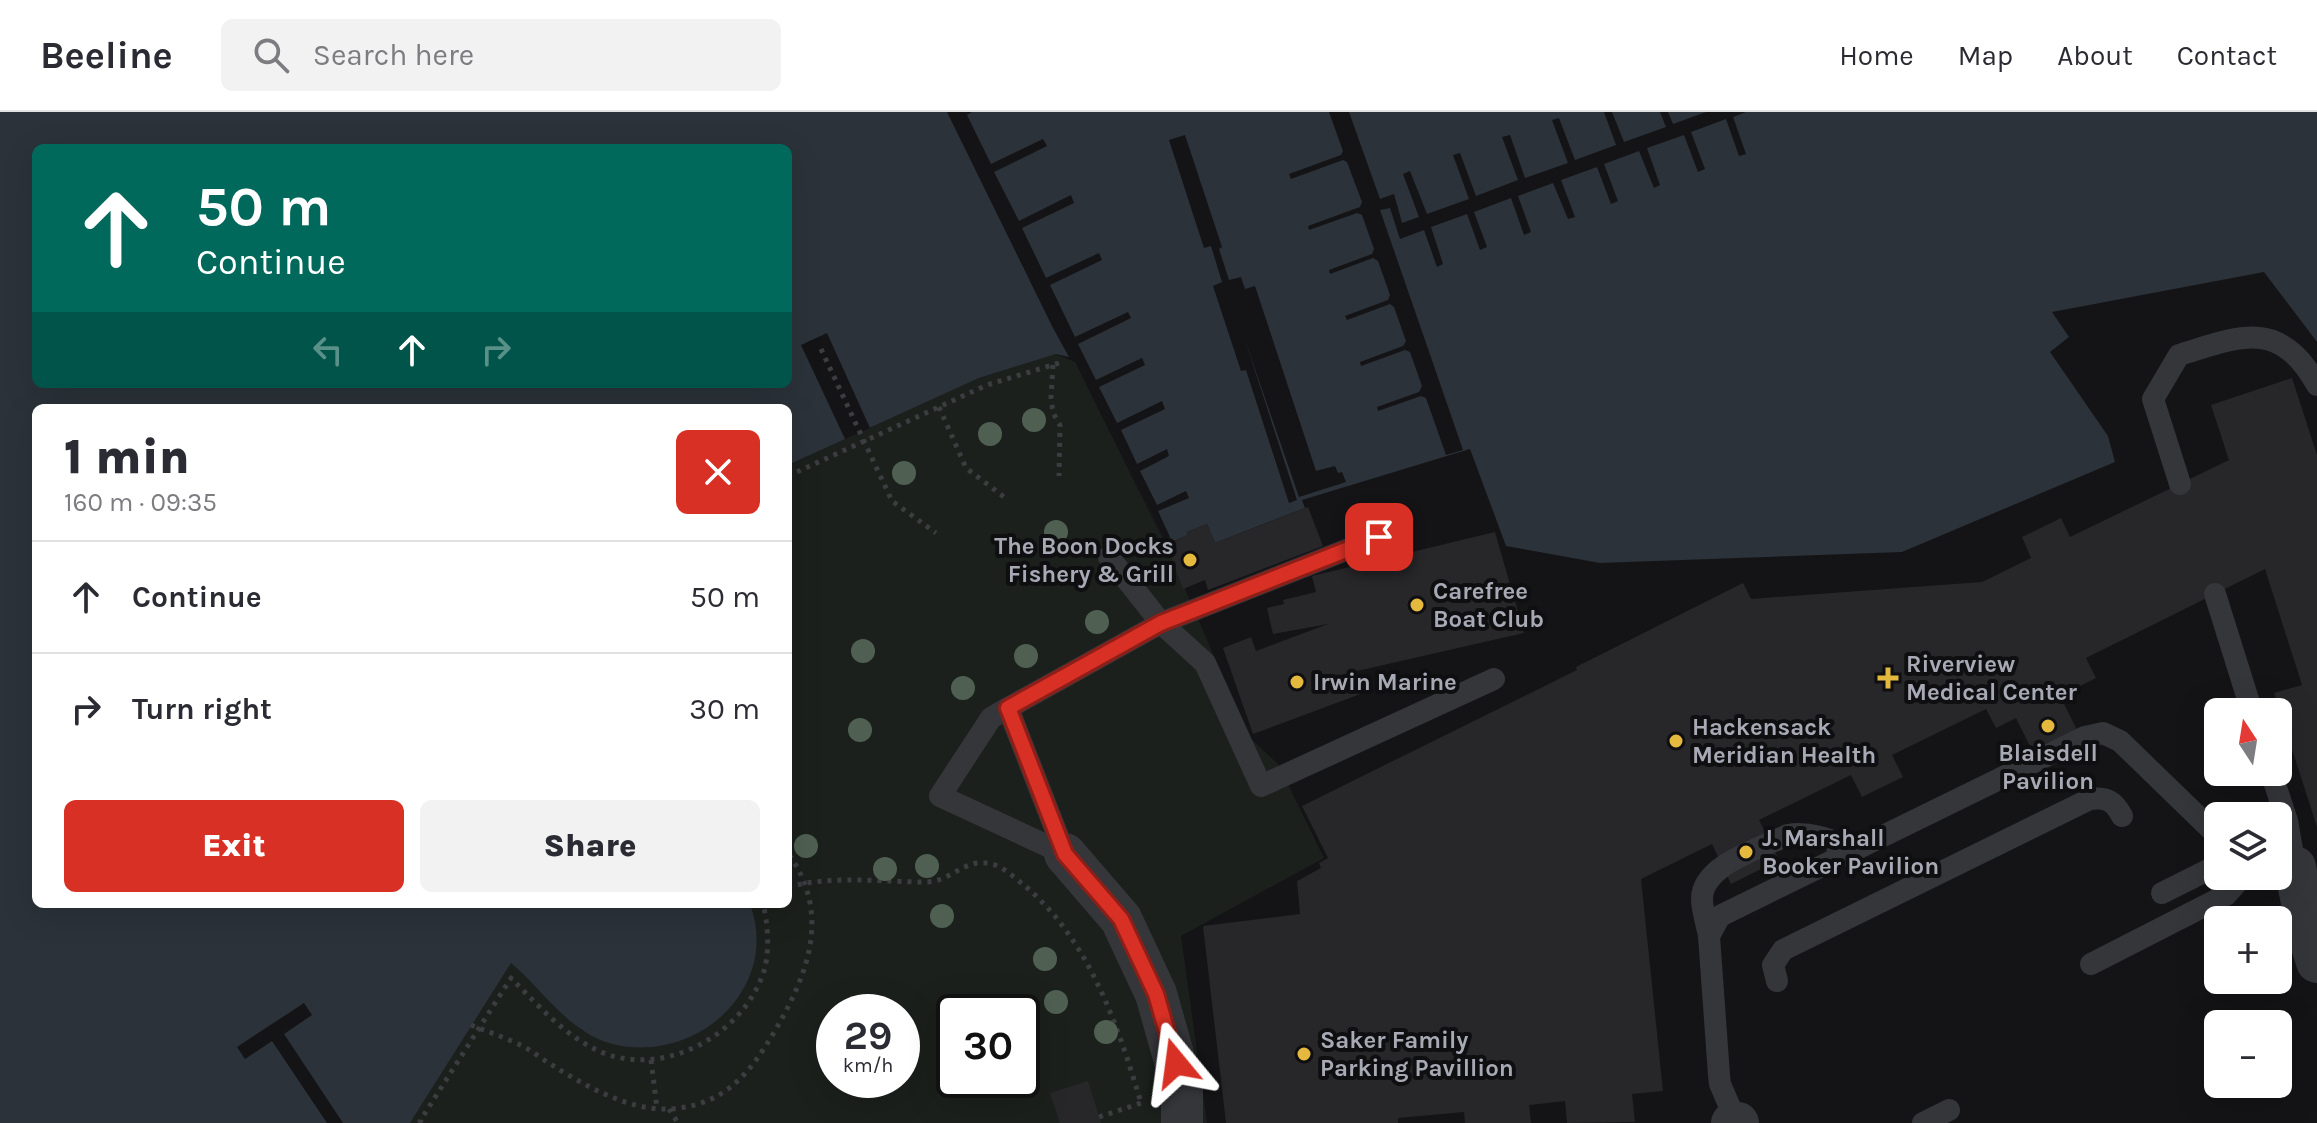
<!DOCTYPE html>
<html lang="en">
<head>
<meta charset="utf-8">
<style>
	:root { --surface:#fff; --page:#f2f2f3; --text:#2b2b33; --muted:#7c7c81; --line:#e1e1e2; --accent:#d93025 }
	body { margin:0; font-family:Karla,sans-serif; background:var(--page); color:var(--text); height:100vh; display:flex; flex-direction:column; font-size:30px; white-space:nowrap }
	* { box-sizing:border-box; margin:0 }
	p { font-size:26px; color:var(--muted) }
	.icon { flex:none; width:44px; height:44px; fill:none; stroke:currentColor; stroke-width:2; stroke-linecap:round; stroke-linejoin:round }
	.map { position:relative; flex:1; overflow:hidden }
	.drawer { position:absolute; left:32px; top:292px; width:760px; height:504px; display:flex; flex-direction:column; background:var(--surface); border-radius:12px; box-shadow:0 8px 32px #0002 }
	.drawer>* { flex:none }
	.hud { position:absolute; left:32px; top:32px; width:760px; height:244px; border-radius:12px; box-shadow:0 8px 32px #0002; background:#00695c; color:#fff; overflow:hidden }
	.needle { width:52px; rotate:348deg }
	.controls { position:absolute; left:2204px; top:586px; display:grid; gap:16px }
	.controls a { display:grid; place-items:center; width:88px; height:88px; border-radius:12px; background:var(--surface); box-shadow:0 8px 32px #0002; font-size:40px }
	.speed { position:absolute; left:816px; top:882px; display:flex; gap:16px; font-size:40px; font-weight:700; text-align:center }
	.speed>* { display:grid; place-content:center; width:104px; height:104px; border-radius:50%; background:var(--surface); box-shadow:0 8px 32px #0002; line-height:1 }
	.speed small { font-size:20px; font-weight:400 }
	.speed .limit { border:4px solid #111; border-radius:12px; background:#fff; color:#111 }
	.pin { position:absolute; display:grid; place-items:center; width:68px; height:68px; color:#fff; margin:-34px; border-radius:16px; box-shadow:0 4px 12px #0006 }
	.me { position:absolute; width:88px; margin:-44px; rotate:344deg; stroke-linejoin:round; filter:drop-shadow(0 0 6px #0008) }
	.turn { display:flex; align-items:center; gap:28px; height:168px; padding:0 32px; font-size:36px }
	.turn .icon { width:104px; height:104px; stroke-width:2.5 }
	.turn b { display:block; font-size:56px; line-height:68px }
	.lanes { display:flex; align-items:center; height:76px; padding:0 32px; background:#0003; justify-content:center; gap:40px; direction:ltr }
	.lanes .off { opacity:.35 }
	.round { display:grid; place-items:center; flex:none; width:84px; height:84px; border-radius:12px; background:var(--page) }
	.headline { display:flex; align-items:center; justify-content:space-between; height:136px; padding:0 32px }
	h1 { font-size:48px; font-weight:800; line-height:60px }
	.action { display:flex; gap:16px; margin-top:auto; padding:16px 32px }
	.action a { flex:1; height:92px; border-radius:12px; background:var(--accent); color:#fff; font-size:32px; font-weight:800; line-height:92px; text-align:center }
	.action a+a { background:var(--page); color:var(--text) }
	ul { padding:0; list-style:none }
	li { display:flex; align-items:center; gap:24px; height:112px; padding:0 32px; border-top:2px solid var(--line) }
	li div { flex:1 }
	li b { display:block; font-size:30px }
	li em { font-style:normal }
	header { display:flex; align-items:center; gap:48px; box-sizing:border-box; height:112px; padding:0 40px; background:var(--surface); border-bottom:2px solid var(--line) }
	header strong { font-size:38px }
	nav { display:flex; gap:44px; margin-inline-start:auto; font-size:28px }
	.search { width:560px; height:72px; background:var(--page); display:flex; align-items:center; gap:20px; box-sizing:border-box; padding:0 28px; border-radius:12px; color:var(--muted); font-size:30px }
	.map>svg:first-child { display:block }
	.green { fill:#1b201c; fill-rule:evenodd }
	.water { fill:#2b3239; fill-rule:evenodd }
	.pier { fill:#141416 }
	.building { fill:#27272a }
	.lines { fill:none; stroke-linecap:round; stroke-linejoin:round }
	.path { stroke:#3b3d41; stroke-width:5; stroke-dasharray:4 6; stroke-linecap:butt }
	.lane { stroke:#35363a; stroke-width:22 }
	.street { stroke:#35363a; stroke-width:42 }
	.tree { fill:#4f6052 }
	.route-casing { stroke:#8d1f18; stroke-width:20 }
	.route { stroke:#d93025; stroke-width:14 }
	.poi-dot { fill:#e5b93d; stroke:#0f0f11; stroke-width:3 }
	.labels { text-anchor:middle; stroke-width:8; stroke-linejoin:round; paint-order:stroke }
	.poi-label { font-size:24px; font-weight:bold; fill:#a7aab5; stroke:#0f0f11; text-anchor:start }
</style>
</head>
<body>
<header>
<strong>Beeline</strong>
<div class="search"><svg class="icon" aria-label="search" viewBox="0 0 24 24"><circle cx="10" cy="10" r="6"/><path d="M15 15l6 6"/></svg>Search here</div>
<nav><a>Home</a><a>Map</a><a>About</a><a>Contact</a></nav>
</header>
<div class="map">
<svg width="2317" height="1011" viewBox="0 0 2317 1011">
	<rect width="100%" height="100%" fill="#141416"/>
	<!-- green -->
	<path class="green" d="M1056,242L1075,250L1163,427L1170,425L1175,438L1169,440L1249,625L1278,652L1324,746L1181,824L1207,1011H410L511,850L582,919L753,855L755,830L750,792H788V353L979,266ZM834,900H902V968H834ZM954,900H1022V968H954Z"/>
	<!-- water -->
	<path class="water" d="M0,0H2317V230L2264,160L2052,200L2069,225L2050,240L2108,324L2115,350L1902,440L1600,451L1506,434L1470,337L1302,388L1305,396L1215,431L1207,412L1187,420L1188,423L1172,430L1170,425L1164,428L1075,242L1069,245L1056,242L979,266L788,353V296H36V792H750C782,879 692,955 609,931C568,919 542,877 511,851L410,1011H0ZM36,36H788V272H36Z"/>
	<!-- pier -->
	<g class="pier">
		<polygon points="947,0 972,0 967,3 991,52 1043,27 1047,34 994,60 1019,109 1071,83 1074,91 1022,116 1046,166 1099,141 1102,148 1050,173 1075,225 1128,200 1131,206 1078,232 1096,268 1142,246 1145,253 1099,275 1117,311 1162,289 1165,297 1121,318 1137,352 1167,337 1169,344 1140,359 1157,393 1186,379 1189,386 1158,399 1170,425 1164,428 1075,243 1069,245 1053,216"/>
		<polygon points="1329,0 1349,0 1380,87 1394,82 1402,111 1419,105 1403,62 1410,59 1427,102 1469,87 1453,43 1460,41 1476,84 1518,68 1502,25 1510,23 1525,66 1568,51 1552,8 1559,6 1575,48 1616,33 1604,0 1612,0 1624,30 1666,15 1660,0 1668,0 1673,12 1706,0 1746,0 1733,5 1746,42 1739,44 1726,7 1691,20 1705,57 1698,60 1684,23 1647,36 1660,73 1654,76 1639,39 1604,52 1618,89 1611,92 1597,55 1561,68 1575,105 1568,107 1553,71 1518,84 1531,120 1524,123 1511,86 1474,100 1487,135 1480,138 1467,102 1431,115 1443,152 1437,155 1424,118 1400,127 1390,96 1380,98 1463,338 1446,343 1426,286 1421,284 1378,299 1377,295 1419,280 1422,274 1410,240 1405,238 1361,254 1360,250 1403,234 1406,229 1394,195 1390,192 1347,208 1345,204 1388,188 1390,183 1378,149 1373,146 1330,162 1329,158 1372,142 1374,137 1362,103 1357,101 1309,118 1308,114 1360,95 1362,90 1347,50 1343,48 1291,67 1289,62 1341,43 1343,39"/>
		<polygon points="1185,23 1222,135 1219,137 1229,168 1241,165 1245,177 1255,174 1316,359 1335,354 1338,361 1342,360 1346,370 1299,385 1244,225 1297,388 1289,391 1246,258 1241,259 1213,174 1222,170 1211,134 1204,136 1169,28"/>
		<polygon points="827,221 870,316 845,327 801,233"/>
		<polygon points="304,891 312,903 284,922 343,1011 327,1011 272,929 245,947 237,935"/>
	</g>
	<!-- building -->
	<g class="building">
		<polygon points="2292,266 2317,343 2317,715 2274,581 2302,573 2265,457 2086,546 2096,566 2060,584 2079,622 2035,644 2016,606 1996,616 1986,597 1892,643 1903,665 1862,685 1851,663 1759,708 1779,748 1731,772 1712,732 1641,767 1663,979 1632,982 1635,1010 1567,1011 1565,989 1529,993 1531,1011 1465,1011 1464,1000 1398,1006 1398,1011 1226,1011 1203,814 1300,802 1297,769 1321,756 1319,751 1328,746 1302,694 1577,558 1576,555 1743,471 1751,487 1982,470 2031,446 2022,425 2061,406 2070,425 2229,348 2211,293"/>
		<polygon points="1308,395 1323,434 1208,478 1205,468 1183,477 1169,440 1175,438 1171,430 1188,423 1186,420 1207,412 1215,431"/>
		<polygon points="1495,420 1524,521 1357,559 1363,581 1253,622 1223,536 1251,525 1256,539 1328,512 1273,522 1267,496 1284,492 1283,488 1316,480 1312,464"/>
		<polygon points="1088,969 1101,1011 1060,1011 1050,981"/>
	</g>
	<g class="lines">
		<!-- path -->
		<g class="path">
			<polyline points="821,237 892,389 936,421"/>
			<polyline points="1053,253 1051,286 1053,301 1060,313 1059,364"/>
			<polyline points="939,295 966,356 1008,388"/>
			<polyline points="788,364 987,273 1059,251"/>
			<path d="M788,775C833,763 881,770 927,770C953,769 966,743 995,753C1006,757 1016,767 1025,774C1089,828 1118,913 1141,991"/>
			<path d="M471,913C486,919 501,924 516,931C529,936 540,946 552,953C585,974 630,999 670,997C726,993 750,961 776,917C809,860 831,801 788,741"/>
			<polyline points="651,948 657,996"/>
			<polyline points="669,997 678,1011"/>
			<polyline points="1099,1005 1141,991"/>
			<path d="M422,1011L420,1009L511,866C540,895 567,927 606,942C669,964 744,921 764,859C770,839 768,812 763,792"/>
		</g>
		<!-- lane -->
		<g class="lane">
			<path d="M2180,372L2153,287L2179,243C2240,224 2280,206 2317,273"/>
			<polyline points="1109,445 1161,511 1205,551 1261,674 1494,567"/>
			<polyline points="2215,482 2252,600"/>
			<polyline points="1008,596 1065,742"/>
			<polyline points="2271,660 2287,709 2295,755 2286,755"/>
			<polyline points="1065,742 940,684 991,606 1008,596 1161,511 1379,425"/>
			<polyline points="2162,781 2218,753"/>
			<path d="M1709,824C1707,812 1702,799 1702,787C1702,753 1761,736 1788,723C1811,719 1833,729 1855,737"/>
			<polyline points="2091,852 2226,783 2243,764"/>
			<path d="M1777,869L1773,853L1783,838L2090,687C2107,685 2114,689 2122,704"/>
			<polyline points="1736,1009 1720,972 1719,963 1709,824 1720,804 2085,625 2103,621 2120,629 2218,724"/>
			<polyline points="1923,1011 1949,998"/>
		</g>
		<!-- street -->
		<g class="street">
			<polyline points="1065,742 1121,807 1156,882 1182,974 1182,1011"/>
			<polyline points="2295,755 2308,821 2317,850"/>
			<polyline points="1732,1011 1738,1011"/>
		</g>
	</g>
	<!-- trees -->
	<g class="tree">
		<circle cx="1034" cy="308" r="12"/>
		<circle cx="990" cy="322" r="12"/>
		<circle cx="904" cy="361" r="12"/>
		<circle cx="1056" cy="420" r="12"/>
		<circle cx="1097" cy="510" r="12"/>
		<circle cx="863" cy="539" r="12"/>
		<circle cx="1026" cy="544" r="12"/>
		<circle cx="963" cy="576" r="12"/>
		<circle cx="860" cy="618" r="12"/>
		<circle cx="806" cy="734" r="12"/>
		<circle cx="927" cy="754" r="12"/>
		<circle cx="885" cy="757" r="12"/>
		<circle cx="942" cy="804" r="12"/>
		<circle cx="1045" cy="847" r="12"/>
		<circle cx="1056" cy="890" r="12"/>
		<circle cx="1106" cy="920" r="12"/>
	</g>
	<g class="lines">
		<!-- route casing -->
		<g class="route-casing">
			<polyline id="route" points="1176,951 1156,882 1121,807 1065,742 1008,596 1161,511 1379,425"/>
		</g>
		<!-- route -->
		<use href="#route" class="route"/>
	</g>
	<!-- markers -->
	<g class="poi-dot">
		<circle cx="1190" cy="448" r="8"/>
		<circle cx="1417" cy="493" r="8"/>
		<path d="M1884 554h8v8h8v8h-8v8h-8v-8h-8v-8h8z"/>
		<circle cx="1297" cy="570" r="8"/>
		<circle cx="2048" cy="614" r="8"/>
		<circle cx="1676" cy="629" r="8"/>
		<circle cx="1746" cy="740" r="8"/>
		<circle cx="1304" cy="942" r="8"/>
	</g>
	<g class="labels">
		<!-- poi labels -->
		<g class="poi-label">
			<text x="1174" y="442" text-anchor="end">The Boon Docks<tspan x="1174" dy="28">Fishery &amp; Grill</tspan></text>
			<text x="1433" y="487">Carefree<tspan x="1433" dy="28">Boat Club</tspan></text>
			<text x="1906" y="560">Riverview<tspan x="1906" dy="28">Medical Center</tspan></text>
			<text x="1313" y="578">Irwin Marine</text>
			<text x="1692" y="623">Hackensack<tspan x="1692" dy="28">Meridian Health</tspan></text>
			<text x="2048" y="649" text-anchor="middle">Blaisdell<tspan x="2048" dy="28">Pavilion</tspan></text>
			<text x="1762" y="734">J. Marshall<tspan x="1762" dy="28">Booker Pavilion</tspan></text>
			<text x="1320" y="936">Saker Family<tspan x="1320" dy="28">Parking Pavillion</tspan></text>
		</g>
	</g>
</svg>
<div class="controls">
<a><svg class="needle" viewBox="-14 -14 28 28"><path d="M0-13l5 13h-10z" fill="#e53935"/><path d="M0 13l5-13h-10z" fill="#7c7c81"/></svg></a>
<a><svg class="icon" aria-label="layers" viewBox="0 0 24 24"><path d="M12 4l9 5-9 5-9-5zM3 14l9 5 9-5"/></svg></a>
<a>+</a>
<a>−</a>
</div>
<div class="speed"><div>29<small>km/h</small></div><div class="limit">30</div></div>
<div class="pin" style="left:1379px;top:425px;background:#d93025"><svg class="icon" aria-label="arrive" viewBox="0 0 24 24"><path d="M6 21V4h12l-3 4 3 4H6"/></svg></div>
<svg class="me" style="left:1176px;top:951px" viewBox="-20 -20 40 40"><path d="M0-17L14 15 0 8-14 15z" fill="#d93025" stroke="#fff" stroke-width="4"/></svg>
<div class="hud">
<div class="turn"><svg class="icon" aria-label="ahead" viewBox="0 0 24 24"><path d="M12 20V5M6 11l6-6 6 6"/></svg><div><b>50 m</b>Continue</div></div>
<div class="lanes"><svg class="icon off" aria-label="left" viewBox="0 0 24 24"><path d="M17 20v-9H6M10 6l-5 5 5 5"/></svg><svg class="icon" aria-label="ahead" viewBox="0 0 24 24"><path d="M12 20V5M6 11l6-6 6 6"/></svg><svg class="icon off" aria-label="right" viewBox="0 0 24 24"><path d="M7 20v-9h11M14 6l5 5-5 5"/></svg></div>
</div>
<section class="drawer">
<div class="headline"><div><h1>1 min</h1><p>160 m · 09:35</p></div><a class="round" style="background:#d93025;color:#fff"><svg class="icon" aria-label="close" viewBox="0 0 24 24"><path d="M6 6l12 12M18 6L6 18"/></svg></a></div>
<ul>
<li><svg class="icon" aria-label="ahead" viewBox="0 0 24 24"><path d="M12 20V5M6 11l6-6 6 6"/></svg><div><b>Continue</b></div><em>50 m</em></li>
<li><svg class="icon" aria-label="right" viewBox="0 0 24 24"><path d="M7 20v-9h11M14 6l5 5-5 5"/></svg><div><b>Turn right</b></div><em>30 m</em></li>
</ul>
<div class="action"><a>Exit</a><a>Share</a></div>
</section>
</div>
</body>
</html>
